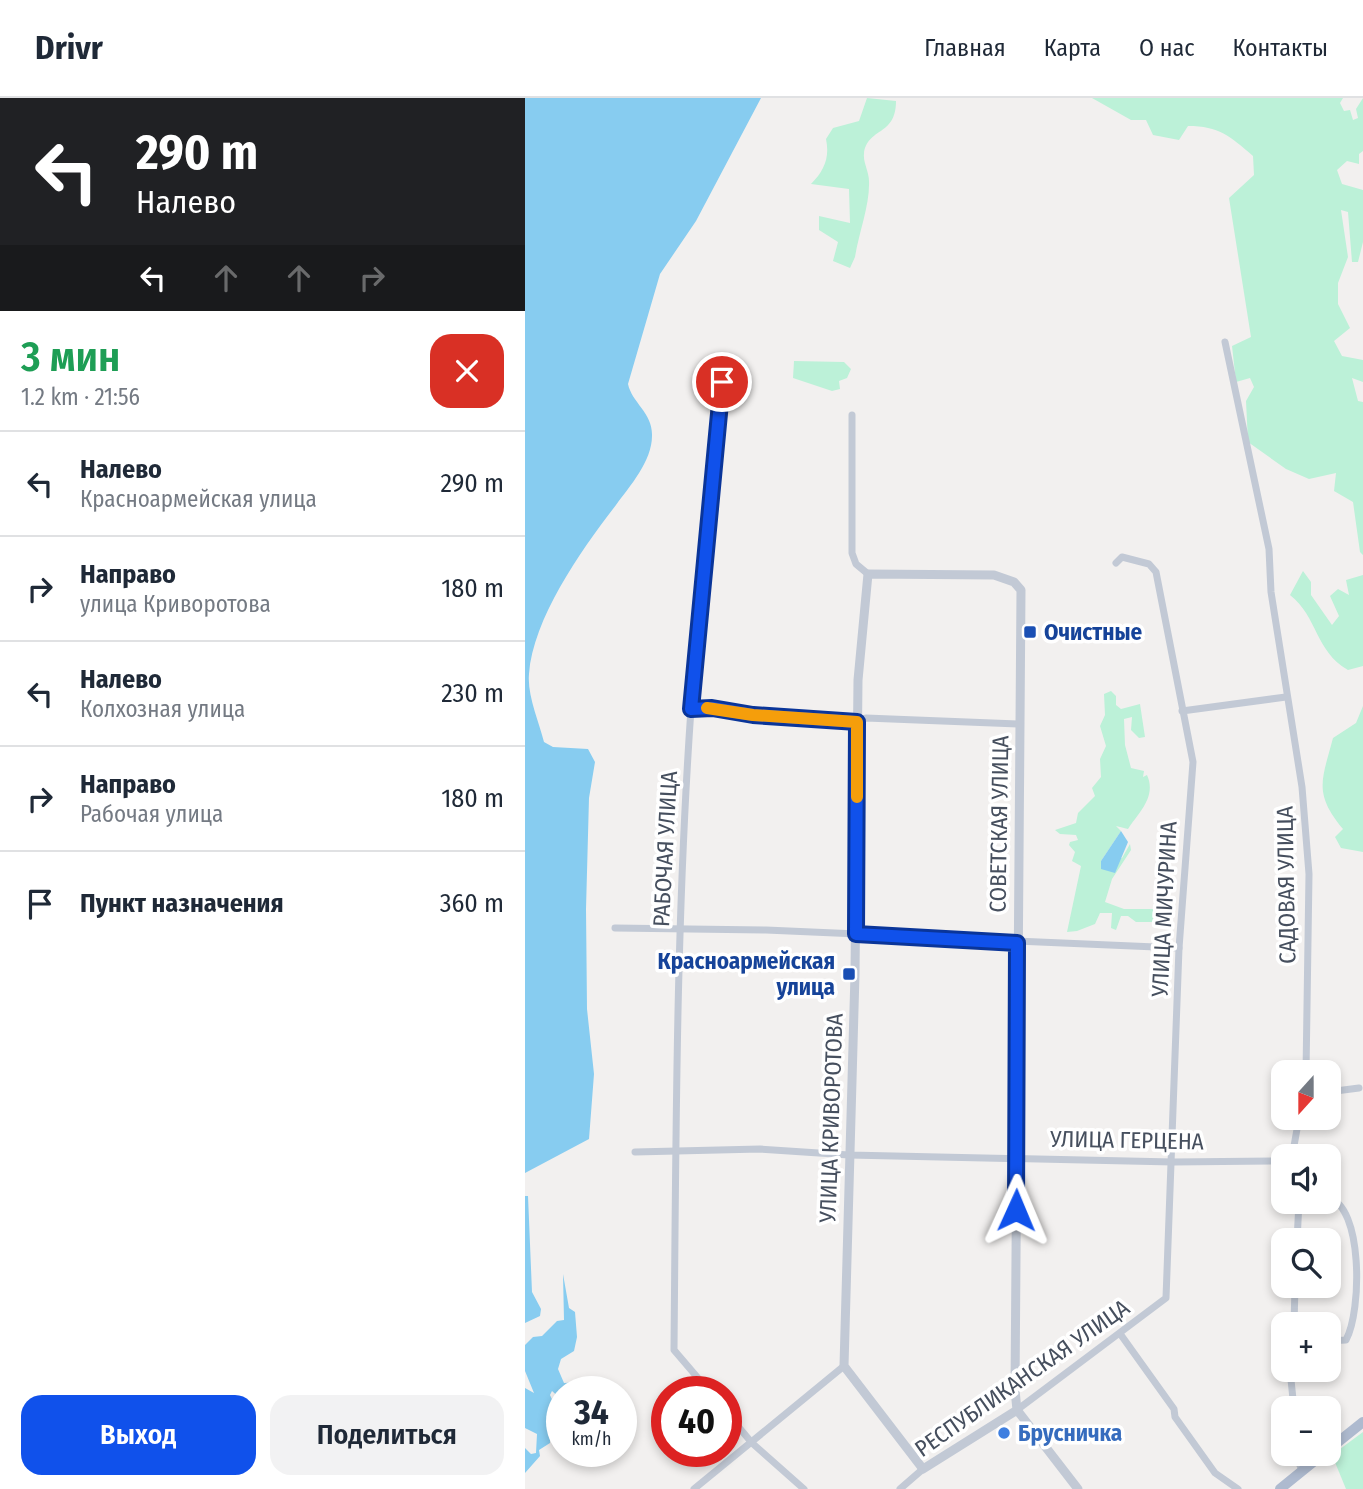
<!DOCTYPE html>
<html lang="ru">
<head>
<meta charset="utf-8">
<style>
	:root { --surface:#fff; --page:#f2f2f3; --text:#1f2937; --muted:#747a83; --line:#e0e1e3; --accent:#1051eb }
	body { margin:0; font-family:"Fira Sans Condensed",sans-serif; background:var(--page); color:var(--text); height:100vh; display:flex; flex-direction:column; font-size:26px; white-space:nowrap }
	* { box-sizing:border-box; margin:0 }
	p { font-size:23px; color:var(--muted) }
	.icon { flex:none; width:38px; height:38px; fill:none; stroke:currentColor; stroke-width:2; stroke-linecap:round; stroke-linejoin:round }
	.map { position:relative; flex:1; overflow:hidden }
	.side { display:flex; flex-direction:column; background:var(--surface); width:525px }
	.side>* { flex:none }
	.top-card { background:#202124; color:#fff; overflow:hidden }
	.needle { width:46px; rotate:201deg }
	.buttons { position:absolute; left:746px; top:962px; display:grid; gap:14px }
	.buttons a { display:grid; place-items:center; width:70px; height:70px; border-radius:14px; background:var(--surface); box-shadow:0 4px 10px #0003; font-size:35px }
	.speed { position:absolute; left:21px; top:1278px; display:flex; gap:14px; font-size:35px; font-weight:700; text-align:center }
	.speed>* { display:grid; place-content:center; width:91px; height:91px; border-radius:50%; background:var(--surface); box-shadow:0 4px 10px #0003; line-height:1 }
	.speed small { font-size:18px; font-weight:400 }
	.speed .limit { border:10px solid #d22; background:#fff; color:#111 }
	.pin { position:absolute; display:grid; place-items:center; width:60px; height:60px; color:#fff; margin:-30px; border:4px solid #fff; border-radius:50%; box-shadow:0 2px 7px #0007 }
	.me { position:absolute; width:77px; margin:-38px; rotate:1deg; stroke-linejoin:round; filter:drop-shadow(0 0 5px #0008) }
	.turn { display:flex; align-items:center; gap:24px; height:147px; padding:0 21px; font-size:32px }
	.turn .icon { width:91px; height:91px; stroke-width:2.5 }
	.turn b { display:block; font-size:49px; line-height:60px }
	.lanes { display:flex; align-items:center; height:66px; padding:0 21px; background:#0003; justify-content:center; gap:35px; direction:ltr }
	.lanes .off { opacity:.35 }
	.round { display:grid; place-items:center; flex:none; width:74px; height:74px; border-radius:21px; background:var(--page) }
	.summary { display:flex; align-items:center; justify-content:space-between; height:119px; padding:0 21px }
	h1 { font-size:42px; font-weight:600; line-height:52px; color:#1e9e55 }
	.action { display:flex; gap:14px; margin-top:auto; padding:14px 21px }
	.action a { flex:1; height:80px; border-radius:21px; background:var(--accent); color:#fff; font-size:28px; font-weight:600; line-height:80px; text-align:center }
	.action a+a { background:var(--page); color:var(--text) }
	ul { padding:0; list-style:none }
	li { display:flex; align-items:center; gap:21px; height:105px; padding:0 21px; border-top:2px solid var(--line) }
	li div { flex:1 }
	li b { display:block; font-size:26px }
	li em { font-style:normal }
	header { display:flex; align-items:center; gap:42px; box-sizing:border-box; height:98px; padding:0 35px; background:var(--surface); border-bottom:2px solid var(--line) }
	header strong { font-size:33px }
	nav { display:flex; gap:38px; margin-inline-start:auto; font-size:24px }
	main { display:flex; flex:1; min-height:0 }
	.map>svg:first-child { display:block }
	.green { fill:#bcf1d8 }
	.water { fill:#87ccf0 }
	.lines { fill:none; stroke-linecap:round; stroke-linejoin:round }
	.minor { stroke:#c2c9d5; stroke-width:7 }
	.tertiary { stroke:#c2c9d5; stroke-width:9 }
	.primary { stroke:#aebacf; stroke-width:10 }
	.route-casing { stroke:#0a3599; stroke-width:18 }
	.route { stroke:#1051eb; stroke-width:12 }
	.slow { stroke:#f59e0b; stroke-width:12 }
	.transit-dot { fill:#1a4fb4; stroke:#fff; stroke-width:2.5 }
	.shop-dot { fill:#3f7fe0; stroke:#fff; stroke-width:2.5 }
	.labels { text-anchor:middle; stroke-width:7; stroke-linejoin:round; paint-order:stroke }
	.transit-label { font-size:23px; font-weight:bold; fill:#164399; stroke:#fff; text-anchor:start }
	.street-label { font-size:23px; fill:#464f5e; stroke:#fff }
	.shop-label { font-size:23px; font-weight:bold; fill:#366cbe; stroke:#fff; text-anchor:start }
</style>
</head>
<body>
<header>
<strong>Drivr</strong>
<nav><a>Главная</a><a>Карта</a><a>О нас</a><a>Контакты</a></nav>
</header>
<main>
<section class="side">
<div class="top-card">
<div class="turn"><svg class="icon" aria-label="left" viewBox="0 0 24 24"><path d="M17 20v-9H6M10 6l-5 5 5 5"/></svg><div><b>290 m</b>Налево</div></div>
<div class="lanes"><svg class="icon" aria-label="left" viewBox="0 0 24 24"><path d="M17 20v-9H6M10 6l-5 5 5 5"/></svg><svg class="icon off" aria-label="ahead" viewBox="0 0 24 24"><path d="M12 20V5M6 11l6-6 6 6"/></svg><svg class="icon off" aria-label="ahead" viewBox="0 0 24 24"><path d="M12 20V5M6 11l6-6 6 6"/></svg><svg class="icon off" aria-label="right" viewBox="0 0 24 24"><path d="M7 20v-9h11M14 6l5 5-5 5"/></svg></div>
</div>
<div class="summary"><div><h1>3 мин</h1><p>1.2 km · 21:56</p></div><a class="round" style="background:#d93025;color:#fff"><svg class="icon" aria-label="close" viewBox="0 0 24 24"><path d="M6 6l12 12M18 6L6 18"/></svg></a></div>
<ul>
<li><svg class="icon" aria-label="left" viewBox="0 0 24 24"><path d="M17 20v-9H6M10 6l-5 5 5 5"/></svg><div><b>Налево</b><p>Красноармейская улица</p></div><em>290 m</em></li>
<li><svg class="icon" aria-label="right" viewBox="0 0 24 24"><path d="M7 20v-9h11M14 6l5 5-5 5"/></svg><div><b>Направо</b><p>улица Криворотова</p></div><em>180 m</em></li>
<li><svg class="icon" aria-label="left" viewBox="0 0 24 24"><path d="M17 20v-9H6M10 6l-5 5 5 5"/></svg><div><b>Налево</b><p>Колхозная улица</p></div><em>230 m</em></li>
<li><svg class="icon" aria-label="right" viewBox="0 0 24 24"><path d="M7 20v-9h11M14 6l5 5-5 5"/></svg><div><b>Направо</b><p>Рабочая улица</p></div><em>180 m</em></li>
<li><svg class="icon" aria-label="arrive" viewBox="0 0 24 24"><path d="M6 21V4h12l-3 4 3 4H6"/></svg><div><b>Пункт назначения</b></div><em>360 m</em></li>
</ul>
<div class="action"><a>Выход</a><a>Поделиться</a></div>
</section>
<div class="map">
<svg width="838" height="1391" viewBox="0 0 838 1391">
	<rect width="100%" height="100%" fill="#f2f0ef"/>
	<!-- green -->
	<g class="green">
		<path d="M342,0L371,3C371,39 342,29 339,56C338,64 344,74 344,83C345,107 334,134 330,159L325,170L308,163L313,144L294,132V118L325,125L324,91L286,86C299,73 305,60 301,41L308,30L334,23Z"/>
		<path d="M567,0H818L815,5L819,13L825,12L828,22L833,20L831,11L838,0V53L834,56V66L822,63L812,72L817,86L838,92V144L833,164H827L823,114L816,112L823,159L813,185V206L825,230L809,243L817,258L838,262V284L827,280L833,303L838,304V457L835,454L828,404L809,393L811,375L784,381L761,371L723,344L721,303L729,289L725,280L711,284L707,248L726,239L704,100L729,77L728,58C705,38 694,28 663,28L654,42L628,37L621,22H606Z"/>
		<polygon points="269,263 319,264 326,271 322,280 314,283 315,291 307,293 268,280"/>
		<path d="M778,473L786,484V497L807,527L814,518L805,498L813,491L824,497L821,482L838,477V568L823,572C790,553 793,519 765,497Z"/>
		<path d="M586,593L591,598V607L596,611L615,606L620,639L614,640L606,632L607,619L599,621L600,647L606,670L619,673L618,679L622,677C632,699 613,715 603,731L591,728L596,733L576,763L597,760L605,746L606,752L587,781L580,804L599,811H630L628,824H611L603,818H596L591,832L586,830L587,815H575L570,826L552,833L542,834L556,768L547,763L550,754L544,747L545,744L553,742L551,737L535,736L530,732L551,725L553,715L570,698L567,690L576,679L575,661L581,648L575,628L580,617L579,596Z"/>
		<path d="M838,608V754L816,750L810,739L818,731C788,695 797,682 808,640L831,625Z"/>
		<polygon points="838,1334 838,1391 821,1391 807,1357"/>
	</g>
	<!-- water -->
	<g class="water">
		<path d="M0,0H236L171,123L135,176L103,286C107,305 128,315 127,338C127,363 105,388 91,407C57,451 8,520 4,576C2,597 14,624 19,644L28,649L63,651L70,664L64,700L61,811L62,911L69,976L64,1041L0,1075Z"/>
		<polygon points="596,733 603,744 590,775 576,771 576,763"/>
		<polygon points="0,1098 3,1098 7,1194 16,1211 15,1218 0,1225"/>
		<polygon points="38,1176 44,1210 50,1214 52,1239 49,1253 36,1261 33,1271 39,1285 55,1284 56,1293 37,1293 37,1302 27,1293 25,1297 30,1308 26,1314 25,1345 14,1352 15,1358 0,1375 0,1350 6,1356 11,1355 12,1336 0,1330 0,1290 9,1295 0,1273 0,1247 8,1239 17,1238 32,1223 39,1222"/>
	</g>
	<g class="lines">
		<!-- minor -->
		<g class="minor">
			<polyline points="700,244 744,451 746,494 777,689 784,776 781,975"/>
			<polyline points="327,317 327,455 331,466 343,476"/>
			<path d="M166,611C206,608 311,634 341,620L495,626"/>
			<polyline points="657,613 761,599"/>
			<polyline points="90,830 241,832 654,850"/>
			<polyline points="803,994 834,990"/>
			<polyline points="110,1054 235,1051 324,1057 648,1064 758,1063"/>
			<polyline points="767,1059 774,1020"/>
			<path d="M803,1100C838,1107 837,1213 821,1242L803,1243"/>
			<polyline points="772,1143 774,1104"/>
			<polyline points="769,1227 770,1188"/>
			<polyline points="596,1237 649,1311 650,1319 690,1375 713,1391"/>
			<polyline points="765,1272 769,1311"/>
			<path d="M184,1293L149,1252C151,1039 151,824 166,611C173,502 187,393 197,284"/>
			<polyline points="492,1312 641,1200 654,850 668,664 631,474 624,466 597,459 591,465"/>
			<polyline points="201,1314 227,1345 279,1391"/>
			<polyline points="770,1356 777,1372"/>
			<polyline points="169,1391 319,1268"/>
			<polyline points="375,1391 398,1371"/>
		</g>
		<!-- tertiary -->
		<polyline class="tertiary" points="492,1312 398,1371 319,1268 330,876 333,582 343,476 469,477 489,484 496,492 490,1292 492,1312 553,1391"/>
		<!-- primary -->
		<g class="primary">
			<polyline points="803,1352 838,1324"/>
			<polyline points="755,1391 798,1356"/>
		</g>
	</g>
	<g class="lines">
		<!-- route casing -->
		<g class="route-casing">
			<polyline id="route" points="197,284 166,611 187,610 228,617 332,624 331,836 492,845 491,1112"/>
		</g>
		<!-- route -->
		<use href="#route" class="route"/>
		<!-- slow -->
		<polyline class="slow" points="182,610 228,617 332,624 332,699"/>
	</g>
	<!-- markers -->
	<g class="transit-dot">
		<rect x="498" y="527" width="14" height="14" rx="3.5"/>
		<rect x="317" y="869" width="14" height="14" rx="3.5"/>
	</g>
	<circle class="shop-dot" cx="479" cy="1335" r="7"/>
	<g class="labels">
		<!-- transit labels -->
		<g class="transit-label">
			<text x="519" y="542">Очистные</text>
			<text x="310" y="871" text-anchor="end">Красноармейская<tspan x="310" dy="26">улица</tspan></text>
		</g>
		<!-- street labels -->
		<g class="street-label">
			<text transform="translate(474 726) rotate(-89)" y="8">СОВЕТСКАЯ УЛИЦА</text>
			<text transform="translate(140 751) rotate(-87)" y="8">РАБОЧАЯ УЛИЦА</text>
			<text transform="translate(761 787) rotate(-91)" y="8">САДОВАЯ УЛИЦА</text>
			<text transform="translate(639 811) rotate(-87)" y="8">УЛИЦА МИЧУРИНА</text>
			<text transform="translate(306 1020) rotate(-88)" y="8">УЛИЦА КРИВОРОТОВА</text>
			<text transform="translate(602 1042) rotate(1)" y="8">УЛИЦА ГЕРЦЕНА</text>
			<text transform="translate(497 1280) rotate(-35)" y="8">РЕСПУБЛИКАНСКАЯ УЛИЦА</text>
		</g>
		<!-- shop labels -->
		<g class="shop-label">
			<text x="493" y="1343">Брусничка</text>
		</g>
	</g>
</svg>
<div class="buttons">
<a><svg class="needle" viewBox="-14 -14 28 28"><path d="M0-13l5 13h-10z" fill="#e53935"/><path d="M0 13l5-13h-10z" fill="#747a83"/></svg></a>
<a><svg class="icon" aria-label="sound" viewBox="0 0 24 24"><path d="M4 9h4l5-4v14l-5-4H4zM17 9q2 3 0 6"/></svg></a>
<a><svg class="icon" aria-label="search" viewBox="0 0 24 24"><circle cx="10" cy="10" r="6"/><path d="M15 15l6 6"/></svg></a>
<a>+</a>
<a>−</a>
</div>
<div class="speed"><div>34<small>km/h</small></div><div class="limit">40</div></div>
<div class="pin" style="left:197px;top:284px;background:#d93025"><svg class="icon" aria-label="arrive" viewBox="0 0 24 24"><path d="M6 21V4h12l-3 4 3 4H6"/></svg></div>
<svg class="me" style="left:491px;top:1112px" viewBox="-20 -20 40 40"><path d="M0-17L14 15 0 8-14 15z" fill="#1051eb" stroke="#fff" stroke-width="4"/></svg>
</div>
</main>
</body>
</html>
